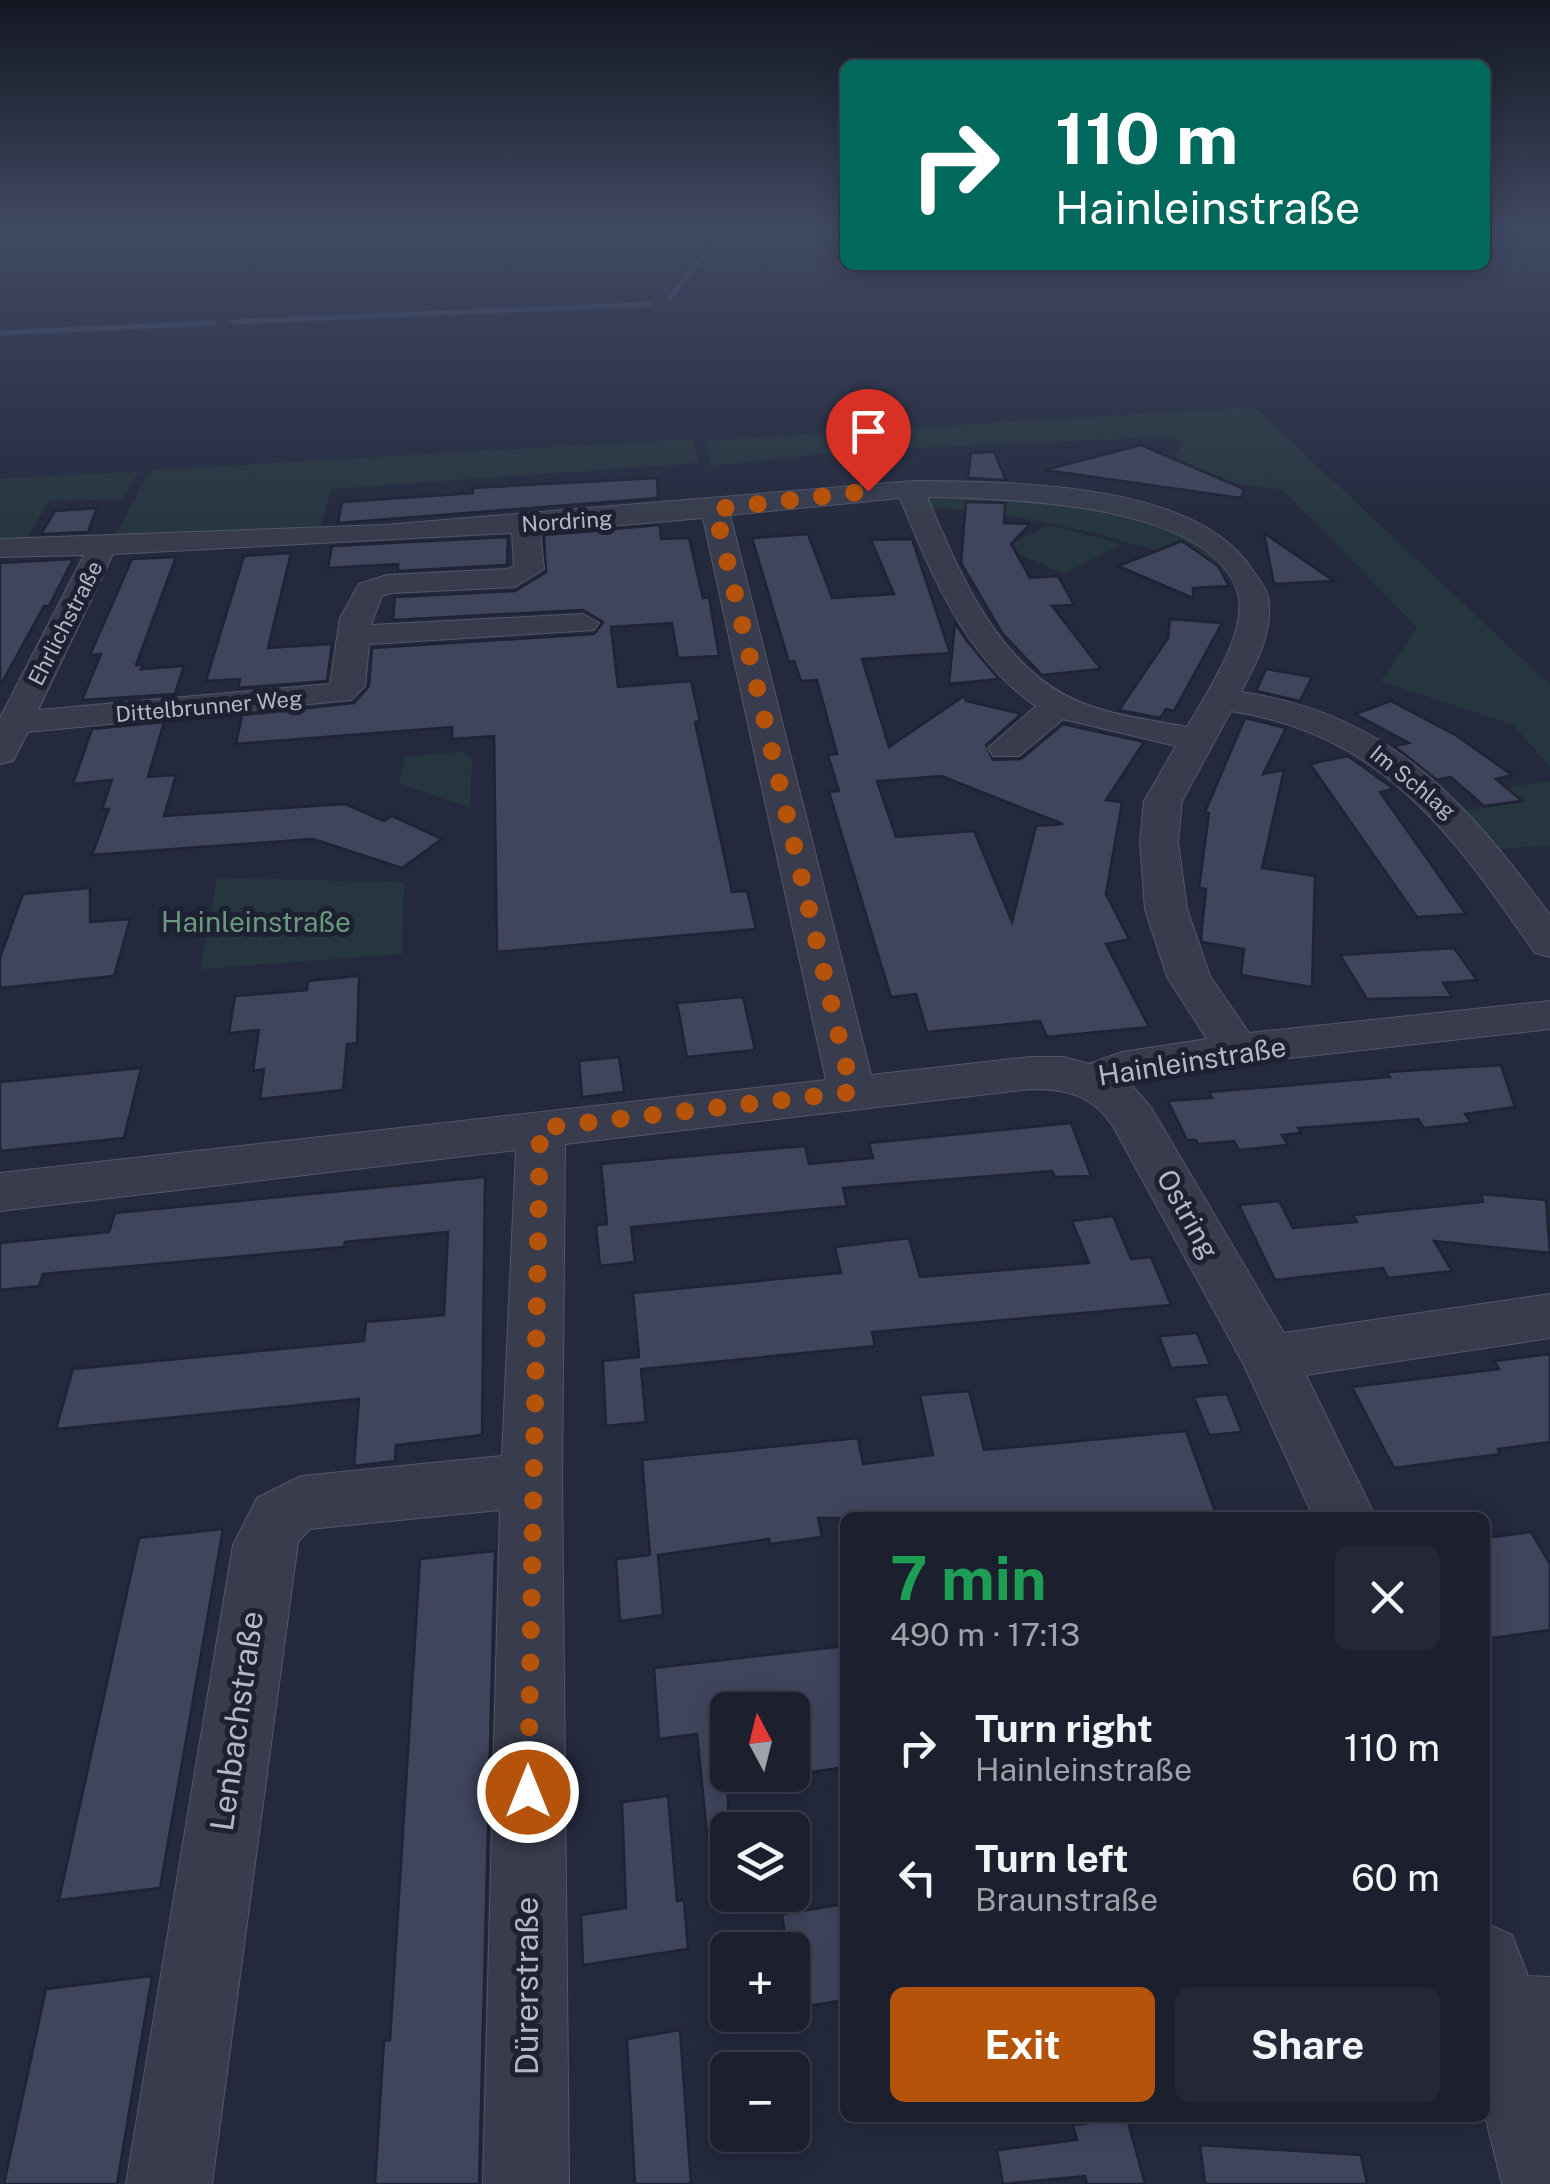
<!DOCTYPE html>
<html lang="en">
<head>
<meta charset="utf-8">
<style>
	:root { --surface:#1b1f2e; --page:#242736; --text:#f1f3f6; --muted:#a0a2aa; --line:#393d4a; --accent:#b45309 }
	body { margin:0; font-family:"Public Sans",sans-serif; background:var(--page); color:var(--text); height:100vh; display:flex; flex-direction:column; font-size:38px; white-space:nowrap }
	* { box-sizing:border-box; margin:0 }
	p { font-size:32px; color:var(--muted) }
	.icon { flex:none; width:55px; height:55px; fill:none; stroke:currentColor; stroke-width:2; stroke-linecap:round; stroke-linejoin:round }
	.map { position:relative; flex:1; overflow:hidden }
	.drawer { position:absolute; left:840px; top:1512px; width:650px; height:610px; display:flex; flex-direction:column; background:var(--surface); border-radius:15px; box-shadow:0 5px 25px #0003,0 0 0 2px var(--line) }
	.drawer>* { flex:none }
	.guide { position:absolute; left:840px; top:60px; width:650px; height:210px; border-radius:15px; box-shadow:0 5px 25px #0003,0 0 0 2px var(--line); background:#00695c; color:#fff; overflow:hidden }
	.needle { width:65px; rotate:353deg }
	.buttons { position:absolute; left:710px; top:1692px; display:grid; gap:20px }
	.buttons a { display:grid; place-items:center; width:100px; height:100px; border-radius:15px; background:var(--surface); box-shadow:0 5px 25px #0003,0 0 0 2px var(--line); font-size:50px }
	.pin { position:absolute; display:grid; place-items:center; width:85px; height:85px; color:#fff; margin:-102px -42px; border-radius:50% 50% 50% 0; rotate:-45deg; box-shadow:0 0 10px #0007 }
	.pin .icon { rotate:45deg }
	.me { position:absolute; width:110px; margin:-55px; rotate:0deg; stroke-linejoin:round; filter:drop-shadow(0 0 8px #0008) }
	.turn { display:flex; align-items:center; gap:35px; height:210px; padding:0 50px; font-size:45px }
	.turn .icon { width:130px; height:130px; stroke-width:2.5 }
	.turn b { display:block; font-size:70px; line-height:85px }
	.round { display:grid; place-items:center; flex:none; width:105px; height:105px; border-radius:15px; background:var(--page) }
	.summary { display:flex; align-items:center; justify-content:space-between; height:170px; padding:0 50px }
	h1 { font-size:60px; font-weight:700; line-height:75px; color:#1e9e55 }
	.button { display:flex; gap:20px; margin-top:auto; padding:20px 50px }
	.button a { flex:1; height:115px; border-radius:15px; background:var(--accent); color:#fff; font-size:40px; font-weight:700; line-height:115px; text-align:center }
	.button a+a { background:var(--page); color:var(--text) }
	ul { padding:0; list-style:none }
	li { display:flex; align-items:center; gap:30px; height:130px; padding:0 50px }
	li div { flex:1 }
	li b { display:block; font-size:38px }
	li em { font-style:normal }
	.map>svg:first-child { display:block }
	.green { fill:#26363e }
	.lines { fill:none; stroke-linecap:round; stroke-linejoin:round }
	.stream { stroke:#394266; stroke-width:5 }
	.building { fill:#40455d; stroke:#1f2334; stroke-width:2.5; fill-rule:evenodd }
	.minor-casing { stroke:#535768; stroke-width:2 }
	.minor { fill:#383c4d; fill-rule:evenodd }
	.route { stroke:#b45309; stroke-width:18; stroke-dasharray:0 32.4 }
	.labels { text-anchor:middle; stroke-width:10; stroke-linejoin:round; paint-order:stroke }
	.far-street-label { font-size:22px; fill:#b3b7c8; stroke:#1d2132 }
	.park-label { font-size:28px; fill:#6b997f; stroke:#1d2132 }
	.street-label { font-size:28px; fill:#b3b7c8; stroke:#1d2132 }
	.near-street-label { font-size:32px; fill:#b3b7c8; stroke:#1d2132 }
</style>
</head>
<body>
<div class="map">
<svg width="1550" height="2184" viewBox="0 0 1550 2184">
	<rect width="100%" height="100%" fill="#24293d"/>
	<!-- green -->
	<g class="green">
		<polygon points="665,303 638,307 226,324 227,322"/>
		<polygon points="1255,407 1550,685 1550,767 1514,725 1381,681 1417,627 1283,490 1187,477 1169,468 1183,442 1161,437 851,451 711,466 704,441"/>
		<polygon points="688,439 693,439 699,463 331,489 319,532 113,539 151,470"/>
		<polygon points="139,471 122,499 49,501 24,543 0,544 0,479"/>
		<path d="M1009,497L1121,510L1204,545L1230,573L1216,574C1122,536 1033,514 932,508L926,499Z"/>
		<polygon points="1048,525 1123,544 1064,574 1019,554 1013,543"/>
		<polygon points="463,752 472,758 470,808 399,783 405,756"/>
		<polygon points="1550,781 1550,846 1496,849 1466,810 1524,802 1509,787"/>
		<polygon points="217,878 404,882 402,954 200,969"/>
	</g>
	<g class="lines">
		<!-- stream -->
		<g class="stream">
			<polyline points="669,299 727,227"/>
			<polyline points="233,322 651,304"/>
			<polyline points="0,333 213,323"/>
		</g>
	</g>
	<!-- building -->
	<g class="building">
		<polygon points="1141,445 1244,489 1241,498 1045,470"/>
		<polygon points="994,452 1006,480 968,478 971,453"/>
		<polygon points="657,478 658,498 338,523 342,502 473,493 473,488"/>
		<polygon points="966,502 1005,503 1004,523 1030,524 1011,544 1030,578 1058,576 1074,605 1052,606 1101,669 1042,675 1002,633 961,563"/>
		<polygon points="97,508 88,532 41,534 55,511"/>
		<polygon points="660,525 661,539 689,538 703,598 709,597 719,656 678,658 672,623 611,627 618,687 691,681 700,721 695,722 732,892 747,891 756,929 497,952 494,736 452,739 452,727 236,744 242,715 354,703 369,686 372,648 594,634 603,622 583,610 393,620 395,597 515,591 546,572 544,535"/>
		<polygon points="1264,533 1334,581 1274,584"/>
		<path d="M808,534L832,598L894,594L871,540L912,539L950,653L862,659L889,747L964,696L966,701L1021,714L986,745L993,760L1021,759L1063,724L1144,742L1106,800L1122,802L1106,894L1129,939L1106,944L1149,1027L1047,1037L1040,1021L927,1032L916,994L891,997L829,792L839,791L828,755L837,754L817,680L801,681L794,661L789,662L752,538ZM941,776L1063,824L1036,826L1012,922L974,831L896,837L877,781Z"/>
		<polygon points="508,537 507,565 398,571 398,564 328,568 332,546"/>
		<polygon points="1182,541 1218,566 1229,586 1193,588 1193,598 1118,566"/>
		<polygon points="291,553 268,648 332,644 327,681 238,688 240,679 206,681 244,556"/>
		<polygon points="176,557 136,665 143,665 141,669 184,666 175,694 82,700 101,654 90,655 132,559"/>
		<polygon points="73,559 49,606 44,606 0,686 0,563"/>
		<polygon points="1170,619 1222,623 1174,711 1166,709 1160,718 1119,710 1168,638"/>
		<polygon points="955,623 967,641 999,679 949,684"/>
		<polygon points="1266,669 1312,677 1300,701 1256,691"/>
		<polygon points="1391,701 1457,736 1512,775 1496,779 1522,801 1484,806 1451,777 1437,780 1394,746 1409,743 1355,714"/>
		<polygon points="1245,718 1286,728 1263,774 1284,770 1262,868 1315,876 1312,987 1241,975 1244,949 1202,942 1201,938 1206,889 1199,888 1209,813 1205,812"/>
		<polygon points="164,722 148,777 176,775 164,816 345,804 384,821 392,816 442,839 402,868 313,839 92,855 109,809 102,809 112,780 73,784 92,729"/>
		<polygon points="1348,756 1394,789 1380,792 1466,914 1417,917 1310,764"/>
		<polygon points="90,888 90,922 130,919 114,976 0,988 0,957 23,894"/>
		<polygon points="1454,948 1477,980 1443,983 1452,997 1367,999 1340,955"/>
		<polygon points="359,976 357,1043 347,1044 343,1090 260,1099 264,1069 253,1071 259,1030 229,1033 235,996 307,990 308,981"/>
		<polygon points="743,997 755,1050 687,1057 677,1003"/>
		<polygon points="619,1057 624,1092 582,1097 579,1061"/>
		<polygon points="1501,1065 1515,1107 1465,1114 1471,1123 1424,1128 1418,1119 1298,1128 1301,1133 1282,1135 1288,1145 1239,1150 1234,1141 1198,1144 1196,1140 1187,1140 1168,1101 1212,1098 1209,1092 1390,1077 1387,1072"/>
		<polygon points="141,1068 124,1138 0,1151 0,1082"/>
		<polygon points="1071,1123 1091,1176 1055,1177 1052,1171 843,1188 847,1206 631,1227 635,1262 600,1266 596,1225 607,1224 601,1164 805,1146 809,1164 873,1158 869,1143"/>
		<polygon points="485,1177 482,1435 396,1445 395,1461 354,1466 359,1399 56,1429 73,1369 364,1341 366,1322 444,1315 448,1232 345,1242 344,1247 43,1274 39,1286 0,1290 0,1243 109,1232 115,1213"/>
		<polygon points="1481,1194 1546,1200 1550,1253 1434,1241 1452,1271 1388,1278 1383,1268 1275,1280 1239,1205 1279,1201 1293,1228 1357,1222 1353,1215 1483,1202"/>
		<polygon points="1113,1216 1131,1259 1151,1257 1171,1305 872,1332 875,1346 641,1369 646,1422 606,1426 603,1361 639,1357 633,1293 841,1273 835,1247 909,1238 920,1277 1089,1263 1072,1221"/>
		<polygon points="1197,1333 1210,1365 1171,1368 1159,1336"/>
		<polygon points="1550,1354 1550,1442 1498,1449 1500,1454 1394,1468 1352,1387 1499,1369 1494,1361"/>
		<polygon points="969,1391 984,1450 1186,1431 1215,1511 1148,1518 818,1518 822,1537 770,1544 769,1539 658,1555 663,1615 620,1621 616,1559 650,1555 642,1460 858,1438 863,1464 933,1455 920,1395"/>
		<polygon points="1227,1394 1242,1432 1209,1435 1194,1397"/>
		<polygon points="223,1529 160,1888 59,1900 139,1538"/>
		<polygon points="1531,1532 1550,1564 1550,1630 1485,1639 1485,1538"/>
		<polygon points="495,1551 479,2184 375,2184 384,2041 390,2040 420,1559"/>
		<polygon points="845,1646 845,1767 798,1774 792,1710 728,1710 728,1833 707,1834 697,1734 659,1739 654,1668"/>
		<polygon points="668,1796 677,1901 684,1900 688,1949 583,1965 581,1915 626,1908 622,1802"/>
		<polygon points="845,1904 845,2000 795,2008 792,1950 787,1950 782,1914"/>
		<polygon points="152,1976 117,2184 4,2184 46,1989"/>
		<polygon points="680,2030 691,2184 635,2184 627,2039"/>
		<polygon points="1127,2118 1145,2184 1087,2184 1085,2176 1003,2184 997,2150 1077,2140 1073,2125"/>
		<polygon points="1200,2145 1361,2155 1367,2184 1205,2184"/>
	</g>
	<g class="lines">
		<!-- minor casing -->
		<g class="minor-casing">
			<g id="minor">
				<path d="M914,481C1009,482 1198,481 1253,571C1258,578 1267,589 1268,597C1274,631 1256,664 1241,692C1381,712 1457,791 1538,899L1550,915V957L1535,953C1452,834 1384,735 1231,711L1182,801L1178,842L1187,909L1210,976L1249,1033L1550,1001V1029L1237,1064L1130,1083L1152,1109L1284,1333L1550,1294V1338L1306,1375L1376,1518H1314L1244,1365L1114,1128C1093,1095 1068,1089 1030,1089L565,1144L562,1480L569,2184H483L500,1510L310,1529L298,1542L212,2184H126L233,1545L257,1498L301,1476L502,1456L516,1150L0,1211V1173L826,1080L703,518L540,532L544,569L515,587L391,593L382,596L371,625L583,614L599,623L594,630L369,644L365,686L351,700L28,732L13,761L0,764V718L84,555L0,557V539L384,525ZM927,497C1003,498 1213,502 1238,594C1248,633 1206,694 1187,727C1147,719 1104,715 1067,696C994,658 958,569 927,497ZM900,498C931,574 965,658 1036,706L988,748L993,756H1019L1063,719L1176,746L1144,801L1140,842L1145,909L1167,977L1207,1039L1122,1052L1089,1064L1064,1057H1030L871,1075L730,515ZM512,533L514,566L508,569L387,575L359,584L340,618L330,684L38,710L113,554Z"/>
				<polygon points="1485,1923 1512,1935 1528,1976 1550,1977 1550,2184 1502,2184 1485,2116"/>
			</g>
		</g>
		<!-- minor -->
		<use href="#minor" class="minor"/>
	</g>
	<!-- sky -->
	<linearGradient id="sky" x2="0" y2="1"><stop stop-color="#141722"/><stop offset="0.43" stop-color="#3f4962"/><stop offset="1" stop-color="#3f4962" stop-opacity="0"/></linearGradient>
	<rect width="1550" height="533" fill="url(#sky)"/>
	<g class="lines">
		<!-- route -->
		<polyline class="route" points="528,1792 540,1128 852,1092 715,509 868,491"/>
	</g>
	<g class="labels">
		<!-- far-street labels -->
		<g class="far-street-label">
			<text transform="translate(567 521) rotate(-4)" y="8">Nordring</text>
			<text transform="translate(65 623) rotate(-63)" y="8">Ehrlichstraße</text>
			<text transform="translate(209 706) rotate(-5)" y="8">Dittelbrunner Weg</text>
			<text transform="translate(1413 782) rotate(39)" y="8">Im Schlag</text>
		</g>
		<!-- park labels -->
		<g class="park-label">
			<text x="256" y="932">Hainleinstraße</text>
		</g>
		<!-- street labels -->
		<g class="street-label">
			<text transform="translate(1192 1061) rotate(-9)" y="10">Hainleinstraße</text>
			<text transform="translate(1188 1214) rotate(61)" y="10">Ostring</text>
		</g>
		<!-- near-street labels -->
		<g class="near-street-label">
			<text transform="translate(237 1721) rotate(-82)" y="11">Lenbachstraße</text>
			<text transform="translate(527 1986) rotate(-90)" y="11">Dürerstraße</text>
		</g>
	</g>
</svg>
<div class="buttons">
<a><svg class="needle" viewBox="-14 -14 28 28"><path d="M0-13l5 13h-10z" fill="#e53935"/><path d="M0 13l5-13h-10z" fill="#a0a2aa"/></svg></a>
<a><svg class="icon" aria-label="layers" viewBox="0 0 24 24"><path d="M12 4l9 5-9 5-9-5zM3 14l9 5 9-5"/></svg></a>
<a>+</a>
<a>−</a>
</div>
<div class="pin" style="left:868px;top:491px;background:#d93025"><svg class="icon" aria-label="arrive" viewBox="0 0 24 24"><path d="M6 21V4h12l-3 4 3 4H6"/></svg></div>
<svg class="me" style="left:528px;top:1792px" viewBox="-20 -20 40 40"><circle r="17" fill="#b45309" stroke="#fff" stroke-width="3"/><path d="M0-11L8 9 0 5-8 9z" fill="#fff"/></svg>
<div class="guide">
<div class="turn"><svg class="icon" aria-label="right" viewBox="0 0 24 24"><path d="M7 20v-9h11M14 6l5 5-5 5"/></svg><div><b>110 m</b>Hainleinstraße</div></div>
</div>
<section class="drawer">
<div class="summary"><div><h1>7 min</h1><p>490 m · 17:13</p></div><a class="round"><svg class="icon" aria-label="close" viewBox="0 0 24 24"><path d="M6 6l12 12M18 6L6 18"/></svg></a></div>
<ul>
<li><svg class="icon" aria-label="right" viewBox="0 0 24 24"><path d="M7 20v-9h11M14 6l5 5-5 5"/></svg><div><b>Turn right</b><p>Hainleinstraße</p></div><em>110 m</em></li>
<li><svg class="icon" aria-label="left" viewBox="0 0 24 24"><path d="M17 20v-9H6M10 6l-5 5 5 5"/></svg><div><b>Turn left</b><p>Braunstraße</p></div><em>60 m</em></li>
</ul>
<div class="button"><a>Exit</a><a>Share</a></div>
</section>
</div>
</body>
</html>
